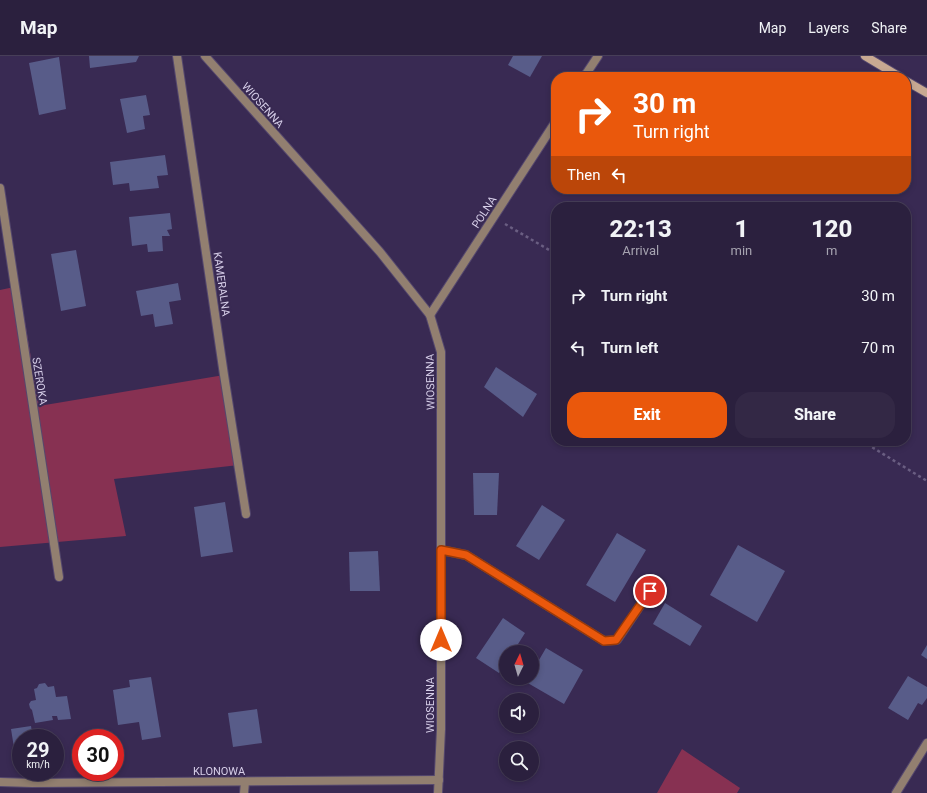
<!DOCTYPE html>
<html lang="en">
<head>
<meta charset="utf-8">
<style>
	:root { --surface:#2b203e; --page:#332845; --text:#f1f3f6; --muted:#a6a3b0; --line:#473e58; --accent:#ea580c }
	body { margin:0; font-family:Roboto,sans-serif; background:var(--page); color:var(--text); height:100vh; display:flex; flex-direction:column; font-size:15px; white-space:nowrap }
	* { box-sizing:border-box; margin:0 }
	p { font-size:13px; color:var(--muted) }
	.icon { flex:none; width:22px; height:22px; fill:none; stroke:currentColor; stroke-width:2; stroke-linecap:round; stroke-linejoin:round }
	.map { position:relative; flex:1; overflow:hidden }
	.panel { position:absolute; left:551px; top:146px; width:360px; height:244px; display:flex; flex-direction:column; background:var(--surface); border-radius:16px; box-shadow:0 2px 6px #0003,0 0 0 1px var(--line) }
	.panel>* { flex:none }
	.top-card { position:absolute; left:551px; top:16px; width:360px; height:122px; border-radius:16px; box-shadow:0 2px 6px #0003,0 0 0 1px var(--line); background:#ea580c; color:#fff; overflow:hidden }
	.needle { width:26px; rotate:5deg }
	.fabs { position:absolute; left:499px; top:589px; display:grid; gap:8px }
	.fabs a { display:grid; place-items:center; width:40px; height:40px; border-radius:50%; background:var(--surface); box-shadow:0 2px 6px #0003,0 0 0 1px var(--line); font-size:20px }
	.speed { position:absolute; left:12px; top:673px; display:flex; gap:8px; font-size:20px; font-weight:700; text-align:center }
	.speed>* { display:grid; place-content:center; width:52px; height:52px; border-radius:50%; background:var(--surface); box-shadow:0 2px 6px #0003,0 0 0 1px var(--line); line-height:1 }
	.speed small { font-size:10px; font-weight:400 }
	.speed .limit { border:6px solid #d22; background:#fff; color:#111 }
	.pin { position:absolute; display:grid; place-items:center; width:34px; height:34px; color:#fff; margin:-17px; border:2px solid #fff; border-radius:50%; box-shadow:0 1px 4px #0007 }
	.me { position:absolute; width:44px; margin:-22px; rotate:0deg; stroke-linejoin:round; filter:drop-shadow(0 0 3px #0008) }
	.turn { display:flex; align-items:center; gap:14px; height:84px; padding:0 16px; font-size:18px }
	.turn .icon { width:52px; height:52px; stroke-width:2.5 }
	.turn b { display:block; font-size:28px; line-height:34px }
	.then { display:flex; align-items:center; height:38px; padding:0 16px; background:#0003; gap:8px; font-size:15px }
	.eta { display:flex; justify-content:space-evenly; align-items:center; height:68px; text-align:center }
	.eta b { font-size:24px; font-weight:800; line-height:28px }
	.primary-button { display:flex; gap:8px; margin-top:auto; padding:8px 16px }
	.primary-button a { flex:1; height:46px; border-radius:16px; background:var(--accent); color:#fff; font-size:16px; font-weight:800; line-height:46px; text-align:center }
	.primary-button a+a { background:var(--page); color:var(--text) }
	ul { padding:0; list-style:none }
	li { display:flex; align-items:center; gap:12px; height:52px; padding:0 16px }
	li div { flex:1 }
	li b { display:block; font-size:15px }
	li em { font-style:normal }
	header { display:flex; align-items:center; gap:24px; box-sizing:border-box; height:56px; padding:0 20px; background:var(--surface); border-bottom:1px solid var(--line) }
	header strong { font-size:19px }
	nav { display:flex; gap:22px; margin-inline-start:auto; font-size:14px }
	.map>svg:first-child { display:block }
	.green { fill:#873152 }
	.building { fill:#585c89 }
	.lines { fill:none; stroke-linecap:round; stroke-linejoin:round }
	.lane-casing { stroke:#55486e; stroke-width:10 }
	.street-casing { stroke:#55486e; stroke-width:10 }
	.secondary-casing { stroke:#55486e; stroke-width:10 }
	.path { stroke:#6a5e82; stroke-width:2.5; stroke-dasharray:3 3; stroke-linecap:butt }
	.lane { stroke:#927f70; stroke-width:8 }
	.street { stroke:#927f70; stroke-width:8 }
	.secondary { stroke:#c8a992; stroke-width:8 }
	.route-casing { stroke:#983908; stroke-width:10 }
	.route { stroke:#ea580c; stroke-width:7 }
	.labels { text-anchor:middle; stroke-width:4; stroke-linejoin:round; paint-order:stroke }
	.street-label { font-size:11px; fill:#d6cee8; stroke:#392a53 }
</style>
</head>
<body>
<header>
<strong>Map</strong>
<nav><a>Map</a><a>Layers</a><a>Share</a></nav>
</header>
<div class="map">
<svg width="927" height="737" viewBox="0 0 927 737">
	<rect width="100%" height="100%" fill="#392a53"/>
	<!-- green -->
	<g class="green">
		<polygon points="19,230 39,350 224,319 239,409 114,423 126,480 0,491 0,234"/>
		<polygon points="682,693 740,732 737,737 657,737"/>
	</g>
	<!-- building -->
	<g class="building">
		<polygon points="89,0 139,0 136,6 90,12"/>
		<polygon points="513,0 542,0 530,21 508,9"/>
		<polygon points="59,1 66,53 39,59 29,7"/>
		<polygon points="146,39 150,59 143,60 145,73 127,77 120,43"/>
		<polygon points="165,99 168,119 157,120 159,132 130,135 129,127 113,129 110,106"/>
		<polygon points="170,157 172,173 167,174 170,180 162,180 163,195 148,196 147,188 132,190 129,161"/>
		<polygon points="76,194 86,250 61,255 51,198"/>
		<polygon points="178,227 181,244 169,246 173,268 155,271 153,258 141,260 136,235"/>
		<polygon points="496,311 537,338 523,361 484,331"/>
		<polygon points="473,417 499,417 497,459 474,459"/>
		<polygon points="225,446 233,496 201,501 194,451"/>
		<polygon points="542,449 565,464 539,504 516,490"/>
		<polygon points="617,477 646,494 615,546 586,529"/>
		<polygon points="738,489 785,515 757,566 710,539"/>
		<polygon points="378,495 380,535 350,535 349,496"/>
		<polygon points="665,547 702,570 690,590 653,568"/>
		<polygon points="503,562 525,577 513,596 506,596 506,606 499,617 476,602"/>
		<polygon points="927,589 927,603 921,599"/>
		<polygon points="546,592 583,614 564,648 526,626 528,622 532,622 532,616"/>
		<polygon points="908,620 927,631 927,642 922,649 918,647 908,664 888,652"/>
		<polygon points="151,621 161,681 142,684 139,666 118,669 113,634 130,631 129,624"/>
		<polygon points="45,627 48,631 54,630 56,641 67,640 71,663 58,664 57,660 52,660 53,664 35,667 32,654 30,652 29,648 31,645 36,644 34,633 37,632 39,628"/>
		<polygon points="257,653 262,687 233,691 228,657"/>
		<polygon points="31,670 33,682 21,682 21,698 15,698 11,673"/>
	</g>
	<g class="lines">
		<!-- lane casing -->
		<g class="lane-casing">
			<g id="lane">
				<polyline points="441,494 466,499 604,585 617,584 650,535"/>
				<polyline points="244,737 245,726"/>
				<polyline points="896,737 927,687"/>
			</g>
		</g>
		<!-- street casing -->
		<g class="street-casing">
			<g id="street">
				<polyline points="177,0 224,319 246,458"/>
				<polyline points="205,0 380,196 430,259 441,296 441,673 438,737"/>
				<polyline points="584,21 598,0"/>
				<polyline points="0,132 59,521"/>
				<polyline points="430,259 556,65"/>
				<polyline points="0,726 32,727 439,724"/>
			</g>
		</g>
		<!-- secondary casing -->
		<g class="secondary-casing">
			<g id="secondary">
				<polyline points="865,0 900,21"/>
				<polyline points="906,25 927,37"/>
			</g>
		</g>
		<!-- path -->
		<g class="path">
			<polyline points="505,168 556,198"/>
			<polyline points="862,385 927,425"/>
		</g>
		<!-- lane -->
		<use href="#lane" class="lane"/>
		<!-- street -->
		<use href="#street" class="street"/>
		<!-- secondary -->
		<use href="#secondary" class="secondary"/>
	</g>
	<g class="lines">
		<!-- route casing -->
		<g class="route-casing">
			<polyline id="route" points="441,584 441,494 466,499 604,585 616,584 650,535"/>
		</g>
		<!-- route -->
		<use href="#route" class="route"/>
	</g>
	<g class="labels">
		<!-- street labels -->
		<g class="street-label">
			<text transform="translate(263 49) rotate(48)" y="4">WIOSENNA</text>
			<text transform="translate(484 156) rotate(-57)" y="4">POLNA</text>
			<text transform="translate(222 228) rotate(82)" y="4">KAMERALNA</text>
			<text transform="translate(40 325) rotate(81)" y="4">SZEROKA</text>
			<text transform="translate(430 326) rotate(-91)" y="4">WIOSENNA</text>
			<text transform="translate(430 649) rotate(-90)" y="4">WIOSENNA</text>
			<text x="219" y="719">KLONOWA</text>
		</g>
	</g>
</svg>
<div class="fabs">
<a><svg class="needle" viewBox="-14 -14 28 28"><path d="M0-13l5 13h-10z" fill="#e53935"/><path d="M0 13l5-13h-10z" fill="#a6a3b0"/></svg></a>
<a><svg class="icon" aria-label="sound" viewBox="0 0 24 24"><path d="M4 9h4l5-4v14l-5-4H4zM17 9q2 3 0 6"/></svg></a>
<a><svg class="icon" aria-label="search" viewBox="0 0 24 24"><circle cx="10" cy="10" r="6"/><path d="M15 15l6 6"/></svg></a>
</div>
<div class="speed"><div>29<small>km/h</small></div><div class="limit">30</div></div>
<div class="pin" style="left:650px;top:535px;background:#d93025"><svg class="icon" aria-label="arrive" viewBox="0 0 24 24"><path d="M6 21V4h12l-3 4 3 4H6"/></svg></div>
<svg class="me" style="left:441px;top:584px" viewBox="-20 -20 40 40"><circle r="19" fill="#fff"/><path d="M0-13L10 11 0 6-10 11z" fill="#ea580c"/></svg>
<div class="top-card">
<div class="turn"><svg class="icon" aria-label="right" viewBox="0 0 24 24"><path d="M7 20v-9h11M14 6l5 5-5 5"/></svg><div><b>30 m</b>Turn right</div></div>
<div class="then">Then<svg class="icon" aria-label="left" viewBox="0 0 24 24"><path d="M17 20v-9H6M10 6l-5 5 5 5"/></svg></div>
</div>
<section class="panel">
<div class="eta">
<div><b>22:13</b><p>Arrival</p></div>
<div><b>1</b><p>min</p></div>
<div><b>120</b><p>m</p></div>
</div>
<ul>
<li><svg class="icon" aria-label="right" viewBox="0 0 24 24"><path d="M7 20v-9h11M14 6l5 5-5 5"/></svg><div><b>Turn right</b></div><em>30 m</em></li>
<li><svg class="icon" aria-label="left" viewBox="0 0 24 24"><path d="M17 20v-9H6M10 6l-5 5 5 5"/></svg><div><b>Turn left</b></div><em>70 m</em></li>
</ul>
<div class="primary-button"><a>Exit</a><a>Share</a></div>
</section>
</div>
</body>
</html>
